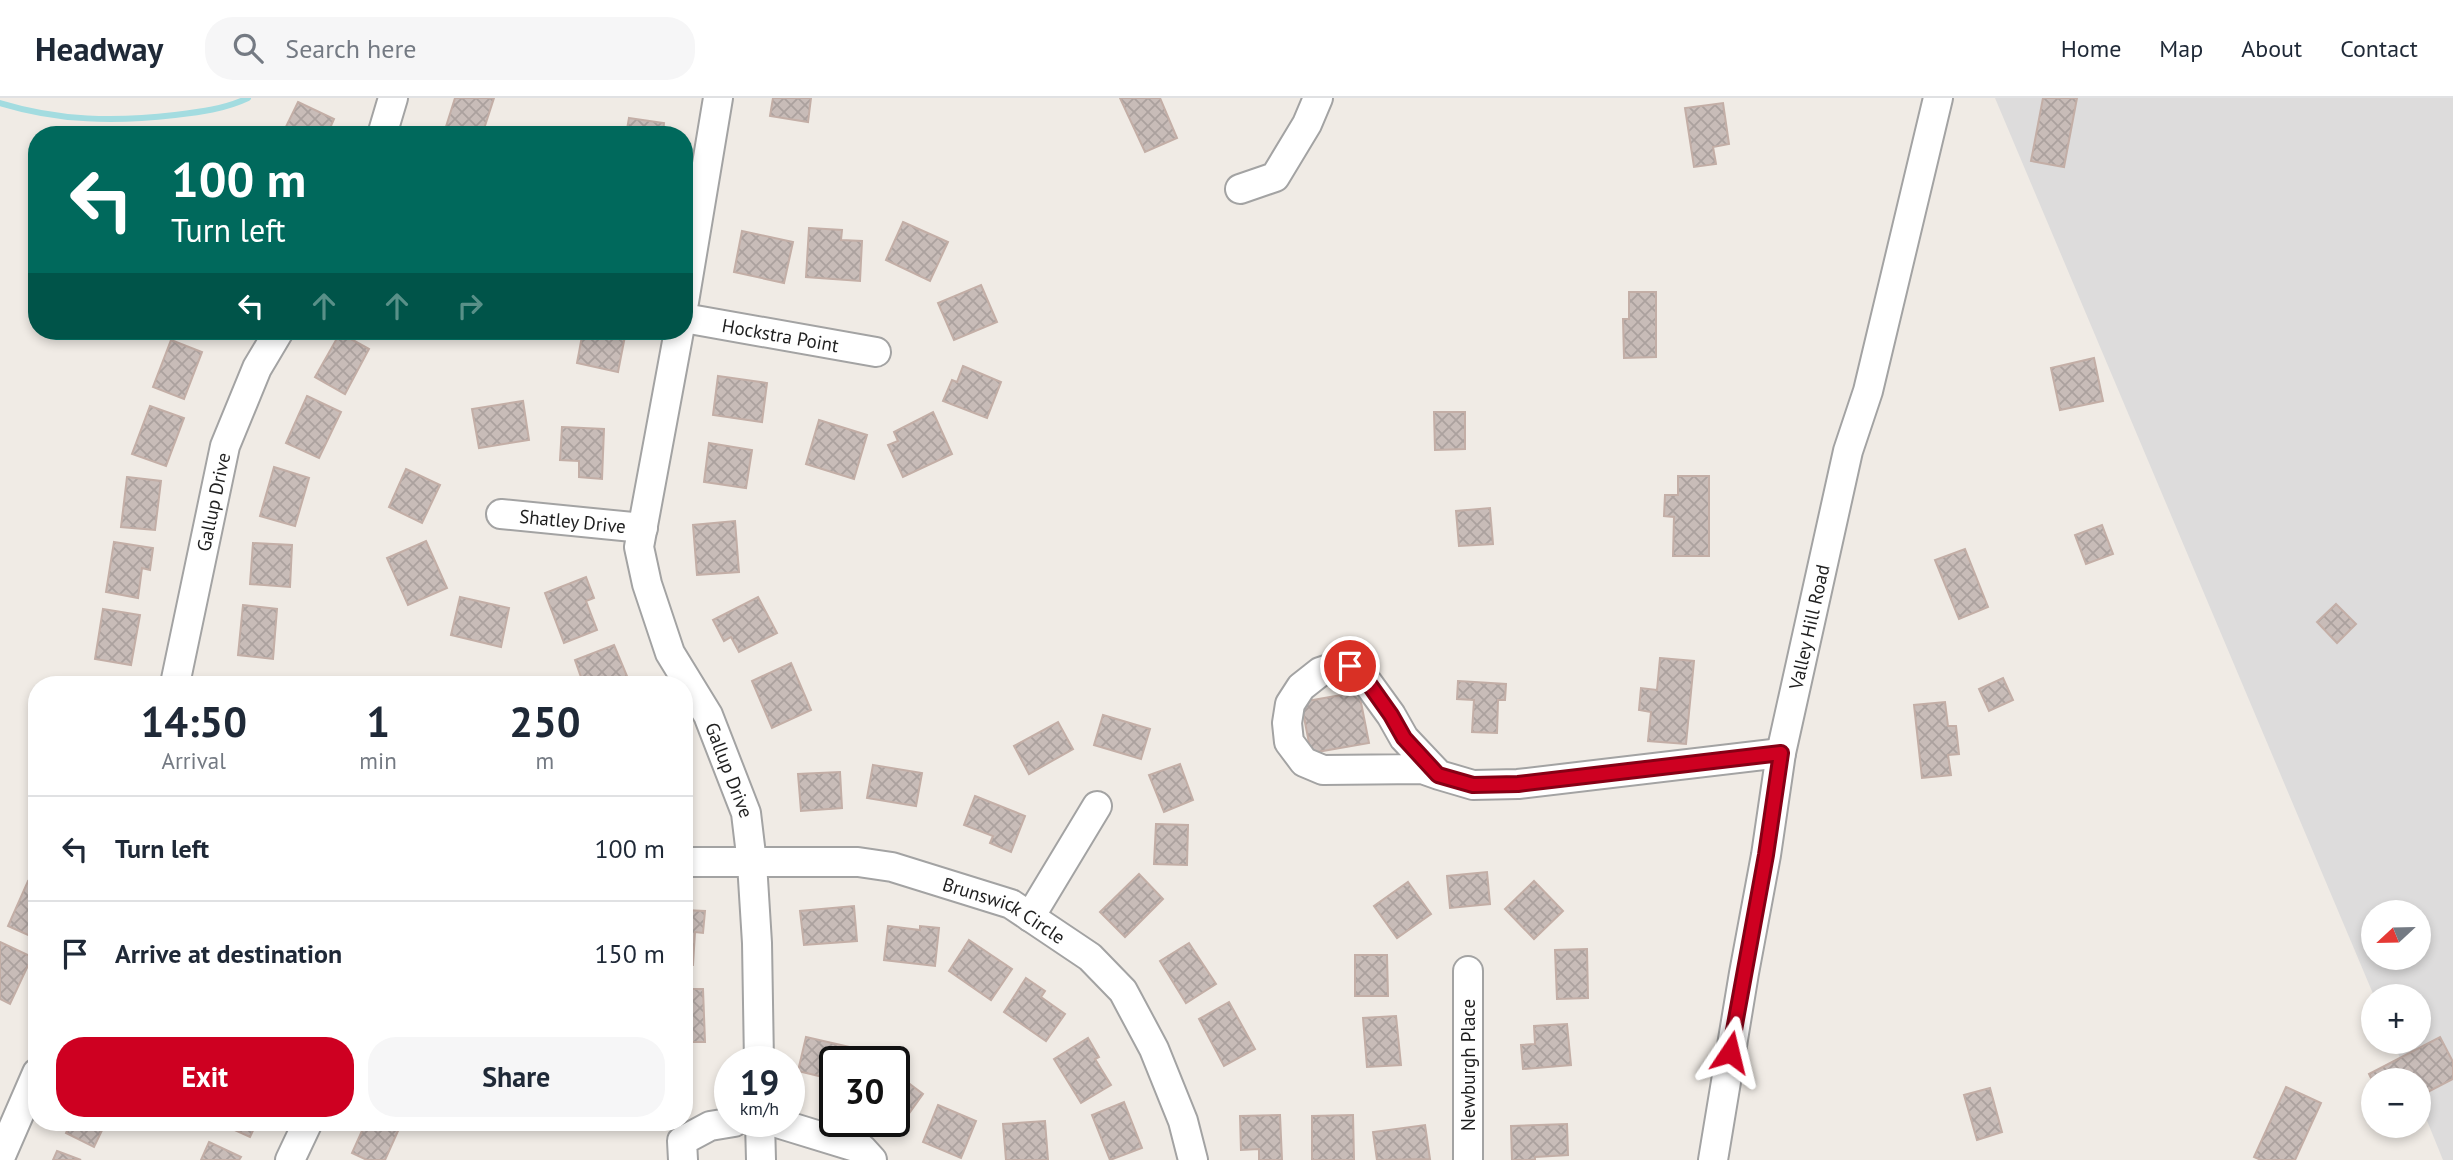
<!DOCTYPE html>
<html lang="en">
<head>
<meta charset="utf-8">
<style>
	:root { --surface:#fff; --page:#f6f6f7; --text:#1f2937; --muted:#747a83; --line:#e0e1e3; --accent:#ce0021 }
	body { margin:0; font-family:"PT Sans",sans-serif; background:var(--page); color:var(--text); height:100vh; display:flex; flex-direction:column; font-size:26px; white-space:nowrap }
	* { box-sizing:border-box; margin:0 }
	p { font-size:23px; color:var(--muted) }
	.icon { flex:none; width:38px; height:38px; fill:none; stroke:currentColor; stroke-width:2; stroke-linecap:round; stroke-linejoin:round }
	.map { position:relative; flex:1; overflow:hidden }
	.panel { position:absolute; left:28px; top:578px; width:665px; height:455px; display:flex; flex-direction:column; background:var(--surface); border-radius:28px; box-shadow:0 4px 10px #0003 }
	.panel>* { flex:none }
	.guide { position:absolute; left:28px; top:28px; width:665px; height:214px; border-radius:28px; box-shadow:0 4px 10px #0003; background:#00695c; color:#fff; overflow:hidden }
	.needle { width:46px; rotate:248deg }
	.controls { position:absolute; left:2361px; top:802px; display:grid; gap:14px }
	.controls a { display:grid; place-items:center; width:70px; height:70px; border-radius:50%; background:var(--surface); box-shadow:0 4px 10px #0003; font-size:35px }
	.speed { position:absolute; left:714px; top:948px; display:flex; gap:14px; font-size:35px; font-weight:700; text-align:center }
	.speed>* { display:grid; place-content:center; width:91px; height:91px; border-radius:50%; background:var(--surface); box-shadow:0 4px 10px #0003; line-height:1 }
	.speed small { font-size:18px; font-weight:400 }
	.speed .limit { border:4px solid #111; border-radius:10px; background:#fff; color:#111 }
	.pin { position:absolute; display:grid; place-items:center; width:60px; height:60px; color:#fff; margin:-30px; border:4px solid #fff; border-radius:50%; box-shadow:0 2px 7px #0007 }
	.me { position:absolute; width:77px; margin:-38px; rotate:10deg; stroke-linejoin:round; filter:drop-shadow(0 0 5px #0008) }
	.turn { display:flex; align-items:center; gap:24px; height:147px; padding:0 28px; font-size:32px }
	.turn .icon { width:91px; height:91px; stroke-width:2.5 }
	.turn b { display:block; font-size:49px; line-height:60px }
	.lanes { display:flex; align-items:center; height:66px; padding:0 28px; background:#0003; justify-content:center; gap:35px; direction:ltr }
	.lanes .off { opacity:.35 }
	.eta { display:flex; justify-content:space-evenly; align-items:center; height:119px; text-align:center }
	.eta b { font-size:42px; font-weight:800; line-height:49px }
	.primary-button { display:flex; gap:14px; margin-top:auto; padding:14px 28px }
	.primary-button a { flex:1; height:80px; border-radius:28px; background:var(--accent); color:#fff; font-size:28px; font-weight:800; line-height:80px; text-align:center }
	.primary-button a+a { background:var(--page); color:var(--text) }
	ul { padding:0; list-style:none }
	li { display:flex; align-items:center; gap:21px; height:105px; padding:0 28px; border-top:2px solid var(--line) }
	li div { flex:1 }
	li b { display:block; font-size:26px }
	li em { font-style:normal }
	header { display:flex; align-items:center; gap:42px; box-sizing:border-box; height:98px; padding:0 35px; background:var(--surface); border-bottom:2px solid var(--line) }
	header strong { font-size:33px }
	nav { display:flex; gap:38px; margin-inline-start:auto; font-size:24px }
	.search { width:490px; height:63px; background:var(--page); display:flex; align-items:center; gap:18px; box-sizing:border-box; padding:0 24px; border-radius:28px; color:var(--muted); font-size:26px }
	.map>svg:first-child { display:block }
	.residential { fill:#dddcdc; fill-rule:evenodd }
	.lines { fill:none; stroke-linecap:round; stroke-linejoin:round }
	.stream { stroke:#a3dce0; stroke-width:6 }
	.building { fill:url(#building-cross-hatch); stroke:#c3aea6; stroke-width:2 }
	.minor-casing { stroke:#a3a3a3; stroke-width:32 }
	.minor { stroke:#fff; stroke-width:28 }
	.route-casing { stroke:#860015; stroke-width:18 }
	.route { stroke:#ce0021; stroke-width:12 }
	.labels { text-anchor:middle; stroke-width:6; stroke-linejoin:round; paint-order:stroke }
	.street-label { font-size:19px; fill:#1f1f1f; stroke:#fff }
</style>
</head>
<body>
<header>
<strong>Headway</strong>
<div class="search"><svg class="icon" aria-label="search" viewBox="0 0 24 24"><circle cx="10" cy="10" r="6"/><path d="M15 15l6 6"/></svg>Search here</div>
<nav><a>Home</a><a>Map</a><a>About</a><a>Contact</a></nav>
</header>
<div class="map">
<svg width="2453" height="1062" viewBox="0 0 2453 1062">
	<defs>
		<pattern id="building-cross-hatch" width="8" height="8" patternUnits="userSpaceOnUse" patternTransform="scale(1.75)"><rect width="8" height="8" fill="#c8bcb8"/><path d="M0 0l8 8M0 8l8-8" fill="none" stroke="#aba19e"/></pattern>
	</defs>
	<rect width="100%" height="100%" fill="#f0ebe5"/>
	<!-- residential -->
	<path class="residential" d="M1995,0H2453V1062H2443L2419,1003L2418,982H2409L2393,943H2418V898H2374ZM2373,814H2418V859H2373Z"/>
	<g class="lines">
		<!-- stream -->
		<path class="stream" d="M0,5C59,23 115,24 175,17C200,14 225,11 248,0"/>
	</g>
	<!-- building -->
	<g class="building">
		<polygon points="455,0 494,0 482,37 444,35"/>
		<polygon points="773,0 811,0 808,24 770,18"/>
		<polygon points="1120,0 1160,0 1177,40 1145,54"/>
		<polygon points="2043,0 2077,0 2064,69 2031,63"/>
		<polygon points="298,4 334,21 327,37 282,37"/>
		<polygon points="1723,5 1729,46 1713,49 1716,66 1694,69 1685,10"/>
		<polygon points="629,20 664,25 663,37 626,37"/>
		<polygon points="903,124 948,144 930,183 886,162"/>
		<polygon points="809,130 842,132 841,142 862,143 860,183 806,179"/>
		<polygon points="742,133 793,144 784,185 734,174"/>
		<polygon points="981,187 997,224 954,242 938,205"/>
		<polygon points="1629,194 1656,194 1656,259 1624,260 1623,221 1629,221"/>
		<polygon points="583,233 626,233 618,274 577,265"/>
		<polygon points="340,235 369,251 345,296 315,279"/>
		<polygon points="171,242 202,254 184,301 153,289"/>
		<polygon points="2094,260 2103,303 2060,312 2051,270"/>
		<polygon points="963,268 1001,284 987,320 943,303 952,282 957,284"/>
		<polygon points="718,278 767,285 762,324 713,317"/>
		<polygon points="307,298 341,314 319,360 286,345"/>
		<polygon points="523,303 529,342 479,350 472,311"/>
		<polygon points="150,308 184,320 166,368 132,356"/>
		<polygon points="933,314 952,356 903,379 888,347 898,343 894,334"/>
		<polygon points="1434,314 1465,314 1465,351 1435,352"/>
		<polygon points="819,322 867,337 854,381 806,366"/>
		<polygon points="562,329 604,331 602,381 579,379 579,363 560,362"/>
		<polygon points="709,345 752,352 746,390 704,384"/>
		<polygon points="274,369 309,380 295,428 260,418"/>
		<polygon points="406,371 440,387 422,425 389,409"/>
		<polygon points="1678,378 1709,378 1709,458 1673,458 1674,419 1664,418 1665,397 1678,397"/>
		<polygon points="127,379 161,383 155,432 121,429"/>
		<polygon points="1490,410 1493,446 1459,448 1456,413"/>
		<polygon points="735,423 739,474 697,477 693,427"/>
		<polygon points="2102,427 2113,456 2086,466 2075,437"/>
		<polygon points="426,443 447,490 408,507 387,460"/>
		<polygon points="114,444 153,450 150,472 142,470 138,500 106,494"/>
		<polygon points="253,445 292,447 290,489 250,486"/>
		<polygon points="1965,451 1988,509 1959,521 1935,462"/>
		<polygon points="586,479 594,500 586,503 597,532 564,545 545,495"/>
		<polygon points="460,499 509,510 501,549 451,537"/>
		<polygon points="758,499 777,535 739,554 731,539 724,543 713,522"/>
		<polygon points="2336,506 2356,526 2337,545 2317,524"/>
		<polygon points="243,507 277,511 273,561 238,557"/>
		<polygon points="103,511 140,517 131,567 95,561"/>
		<polygon points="614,547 629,583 621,586 574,586 582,582 575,562"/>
		<polygon points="1660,560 1694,563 1686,646 1648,643 1651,614 1639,612 1641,590 1657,592"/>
		<polygon points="791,565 811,612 772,630 752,583"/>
		<polygon points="2003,580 2013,602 1989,613 1979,591"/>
		<polygon points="1458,583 1506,586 1505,602 1498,602 1497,635 1472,634 1474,602 1457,601"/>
		<polygon points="1359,594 1369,645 1311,655 1301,604"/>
		<polygon points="1945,604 1948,628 1956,628 1959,656 1948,657 1951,677 1922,680 1914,607"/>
		<polygon points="1103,617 1150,631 1141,661 1094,647"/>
		<polygon points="1058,624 1073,651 1029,676 1014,648"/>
		<polygon points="1180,666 1193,702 1164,714 1149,677"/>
		<polygon points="873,667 922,675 916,708 867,700"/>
		<polygon points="840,674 842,710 801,713 798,676"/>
		<polygon points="975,698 1025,718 1011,754 990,745 993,738 964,727"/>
		<polygon points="1156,726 1188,727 1187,767 1154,766"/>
		<polygon points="1487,774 1490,806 1450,810 1447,778"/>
		<polygon points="1139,776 1163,801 1125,839 1100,814"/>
		<polygon points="28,783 37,787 37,841 8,828"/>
		<polygon points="1534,783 1563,813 1534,841 1505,811"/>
		<polygon points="1408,784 1431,816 1397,840 1374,808"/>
		<polygon points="854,808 857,843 804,847 800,813"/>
		<polygon points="684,812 705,813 703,835 695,834 693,867 684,866"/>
		<polygon points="888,828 920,832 920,828 939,830 935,868 884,862"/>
		<polygon points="969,842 1012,871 991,902 949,873"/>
		<polygon points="0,844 32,859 10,906 0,901"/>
		<polygon points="1189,845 1216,886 1186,905 1160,863"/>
		<polygon points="1587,851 1588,900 1557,901 1555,852"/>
		<polygon points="1355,857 1387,857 1388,898 1355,898"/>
		<polygon points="1026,880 1045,893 1041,899 1065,916 1046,943 1004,914"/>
		<polygon points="684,891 703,891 705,944 684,944"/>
		<polygon points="1229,904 1255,951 1224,968 1199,921"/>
		<polygon points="1396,918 1401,967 1367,969 1363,920"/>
		<polygon points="1567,926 1571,967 1523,971 1521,947 1535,946 1534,928"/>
		<polygon points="806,939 854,950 851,964 835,964 835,982 798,973"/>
		<polygon points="2440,939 2453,964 2453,981 2418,999 2418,982 2373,982 2373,984 2369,976"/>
		<polygon points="1088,940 1099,959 1095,961 1111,987 1081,1005 1054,961"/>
		<polygon points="894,974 923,996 905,1021 894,1013"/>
		<polygon points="2286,989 2321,1005 2295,1062 2261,1062 2254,1059"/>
		<polygon points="1990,990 2002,1034 1977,1042 1964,997"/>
		<polygon points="1124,1004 1142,1050 1110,1062 1092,1017"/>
		<polygon points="938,1007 976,1023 961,1060 923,1044"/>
		<polygon points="1280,1017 1282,1062 1259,1062 1259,1051 1241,1052 1240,1018"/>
		<polygon points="1353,1017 1354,1062 1312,1062 1312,1018"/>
		<polygon points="1045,1023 1048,1062 1006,1062 1003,1026"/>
		<polygon points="71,1024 106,1024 94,1049 66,1035"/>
		<polygon points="217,1024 257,1024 250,1039"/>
		<polygon points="366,1024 402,1024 385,1062 367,1062 352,1055"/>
		<polygon points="1567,1026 1568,1057 1535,1059 1535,1062 1512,1062 1511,1028"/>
		<polygon points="1425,1027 1430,1061 1377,1062 1373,1034"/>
		<polygon points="209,1044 241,1059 239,1062 201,1062"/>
		<polygon points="57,1053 81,1062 53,1062"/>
	</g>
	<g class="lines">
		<!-- minor casing -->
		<g class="minor-casing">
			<g id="minor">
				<polyline points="382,37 393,0"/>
				<polyline points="1240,91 1275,79 1307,26 1318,0"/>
				<polyline points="684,204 718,0"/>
				<path id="s1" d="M684,220L876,254"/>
				<path id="s2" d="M679,233L639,449L647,486L670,555L708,617L746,715L752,765L757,845L759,964"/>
				<path id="s3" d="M501,416L643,430"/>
				<path id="s4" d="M175,586L225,348L257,270L279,233"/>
				<polyline points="1439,677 1404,640 1391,617 1362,577 1350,568 1338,568 1320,574 1301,589 1290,606 1287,625 1289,644 1304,664 1323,672 1422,671 1439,677 1473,687 1518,686 1781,655"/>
				<path id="s5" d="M684,764H858L892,769L1011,806L1090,859L1123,893L1154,951L1183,1023L1193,1062"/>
				<polyline points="1030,819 1097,708"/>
				<polyline points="1468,873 1468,1062"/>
				<polyline points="760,1024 761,1062"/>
				<polyline points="774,1024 862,1051 872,1062"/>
				<polyline points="0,1060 37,975"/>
				<polyline points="290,1062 308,1024"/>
				<polyline points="683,1062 682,1043 710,1028 734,1024"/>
				<path id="s6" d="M1713,1062L1744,875L1766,757L1781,655L1848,353L1868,293L1938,0"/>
			</g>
		</g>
		<!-- minor -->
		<use href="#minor" class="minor"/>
	</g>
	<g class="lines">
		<!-- route casing -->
		<g class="route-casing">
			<polyline id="route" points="1350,568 1362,576 1391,617 1404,640 1438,677 1473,687 1518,686 1781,655 1766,757 1730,954"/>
		</g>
		<!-- route -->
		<use href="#route" class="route"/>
	</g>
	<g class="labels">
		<!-- street labels -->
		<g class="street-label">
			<text dy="7" stroke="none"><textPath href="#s1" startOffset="98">Hockstra Point</textPath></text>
			<text dy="7" stroke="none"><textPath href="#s4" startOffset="186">Gallup Drive</textPath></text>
			<text dy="7" stroke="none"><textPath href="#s3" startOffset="72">Shatley Drive</textPath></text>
			<text dy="7" stroke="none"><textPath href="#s6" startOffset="542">Valley Hill Road</textPath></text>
			<text dy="7" stroke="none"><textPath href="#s2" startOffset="462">Gallup Drive</textPath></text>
			<text dy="7" stroke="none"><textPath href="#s5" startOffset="329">Brunswick Circle</textPath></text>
			<text transform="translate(1468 967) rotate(-90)" y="7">Newburgh Place</text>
		</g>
	</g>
</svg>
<div class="controls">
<a><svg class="needle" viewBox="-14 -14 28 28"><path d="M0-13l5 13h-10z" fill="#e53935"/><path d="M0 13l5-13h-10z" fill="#747a83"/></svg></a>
<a>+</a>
<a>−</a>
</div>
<div class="speed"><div>19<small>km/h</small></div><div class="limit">30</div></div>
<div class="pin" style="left:1350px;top:568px;background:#d93025"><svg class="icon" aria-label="arrive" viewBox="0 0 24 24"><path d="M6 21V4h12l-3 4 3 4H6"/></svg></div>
<svg class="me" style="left:1730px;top:954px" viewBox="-20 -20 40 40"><path d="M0-17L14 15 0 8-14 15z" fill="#ce0021" stroke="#fff" stroke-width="4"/></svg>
<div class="guide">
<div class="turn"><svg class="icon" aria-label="left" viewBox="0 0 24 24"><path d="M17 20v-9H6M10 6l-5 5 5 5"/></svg><div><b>100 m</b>Turn left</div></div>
<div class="lanes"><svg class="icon" aria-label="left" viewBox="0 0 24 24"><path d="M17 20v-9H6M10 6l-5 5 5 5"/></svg><svg class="icon off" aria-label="ahead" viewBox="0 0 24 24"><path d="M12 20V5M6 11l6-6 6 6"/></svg><svg class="icon off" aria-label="ahead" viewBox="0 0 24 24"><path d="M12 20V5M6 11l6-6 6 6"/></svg><svg class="icon off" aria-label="right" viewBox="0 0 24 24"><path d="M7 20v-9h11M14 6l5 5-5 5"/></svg></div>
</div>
<section class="panel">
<div class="eta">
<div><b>14:50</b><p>Arrival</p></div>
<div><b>1</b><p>min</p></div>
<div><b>250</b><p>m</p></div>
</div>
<ul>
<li><svg class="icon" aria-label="left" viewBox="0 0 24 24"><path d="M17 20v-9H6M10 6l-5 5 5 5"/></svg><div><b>Turn left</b></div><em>100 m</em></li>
<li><svg class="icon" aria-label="arrive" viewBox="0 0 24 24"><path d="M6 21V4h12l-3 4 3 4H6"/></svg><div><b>Arrive at destination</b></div><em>150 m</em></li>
</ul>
<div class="primary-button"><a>Exit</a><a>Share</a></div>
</section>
</div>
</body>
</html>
